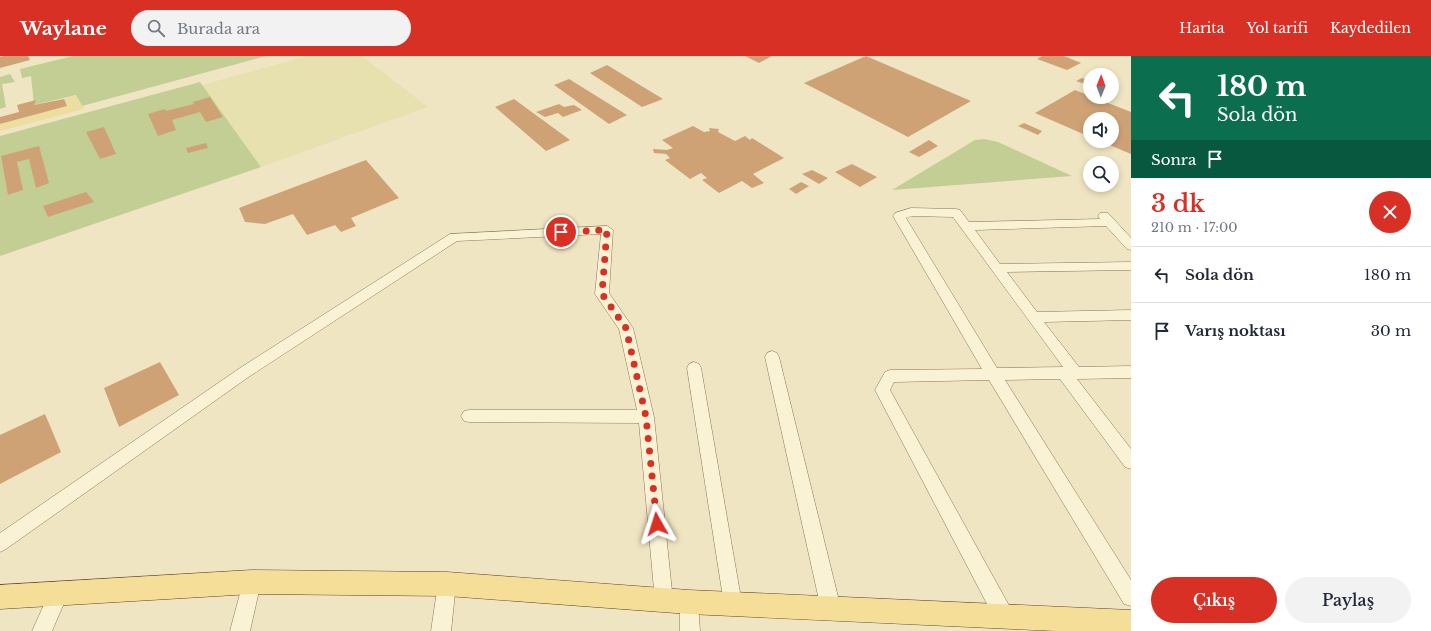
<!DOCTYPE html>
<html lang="tr">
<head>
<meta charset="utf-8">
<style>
	:root { --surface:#fff; --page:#f2f2f3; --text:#1f2937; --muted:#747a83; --line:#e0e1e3; --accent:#d93025 }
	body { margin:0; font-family:"Libre Baskerville",serif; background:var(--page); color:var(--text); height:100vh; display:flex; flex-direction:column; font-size:15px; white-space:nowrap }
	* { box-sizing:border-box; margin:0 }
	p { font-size:13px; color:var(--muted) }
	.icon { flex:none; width:22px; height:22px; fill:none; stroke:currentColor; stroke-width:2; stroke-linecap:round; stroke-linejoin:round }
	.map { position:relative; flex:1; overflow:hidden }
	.drawer { display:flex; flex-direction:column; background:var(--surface); width:300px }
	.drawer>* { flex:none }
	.guide { background:#0b6e4f; color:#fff; overflow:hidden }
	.needle { width:26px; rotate:1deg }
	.fabs { position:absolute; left:1083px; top:12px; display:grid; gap:8px }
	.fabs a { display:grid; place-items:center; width:36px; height:36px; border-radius:50%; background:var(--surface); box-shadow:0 2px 6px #0003; font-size:20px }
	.pin { position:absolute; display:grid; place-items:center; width:34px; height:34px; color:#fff; margin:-17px; border:2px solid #fff; border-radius:50%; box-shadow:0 1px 4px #0007 }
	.me { position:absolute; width:44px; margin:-22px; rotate:354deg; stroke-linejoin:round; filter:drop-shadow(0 0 3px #0008) }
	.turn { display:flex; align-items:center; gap:14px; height:84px; padding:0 20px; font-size:18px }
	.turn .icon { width:52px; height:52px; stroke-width:2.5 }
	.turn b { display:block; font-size:28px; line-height:34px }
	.then { display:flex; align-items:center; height:38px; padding:0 20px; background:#0003; gap:8px; font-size:15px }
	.round { display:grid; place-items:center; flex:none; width:42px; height:42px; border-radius:21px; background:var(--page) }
	.head { display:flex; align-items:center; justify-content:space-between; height:68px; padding:0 20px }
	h1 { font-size:24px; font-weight:600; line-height:30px; color:var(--accent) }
	.action { display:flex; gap:8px; margin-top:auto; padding:8px 20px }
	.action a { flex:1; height:46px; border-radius:24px; background:var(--accent); color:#fff; font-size:16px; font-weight:600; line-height:46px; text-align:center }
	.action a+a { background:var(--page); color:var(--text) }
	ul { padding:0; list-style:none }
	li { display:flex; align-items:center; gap:12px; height:56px; padding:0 20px; border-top:1px solid var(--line) }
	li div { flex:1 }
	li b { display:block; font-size:15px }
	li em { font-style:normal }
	header { display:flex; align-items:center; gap:24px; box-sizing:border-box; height:56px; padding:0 20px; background:var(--accent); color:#fff }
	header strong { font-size:19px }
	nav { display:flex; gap:22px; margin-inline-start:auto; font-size:14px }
	.search { width:280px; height:36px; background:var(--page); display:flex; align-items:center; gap:10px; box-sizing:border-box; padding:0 14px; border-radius:22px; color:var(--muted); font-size:15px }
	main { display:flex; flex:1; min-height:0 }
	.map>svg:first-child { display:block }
	.farmland { fill:#e6e1af }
	.green { fill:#c3ce95 }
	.sand { fill:#eddd9e }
	.building { fill:#cfa276 }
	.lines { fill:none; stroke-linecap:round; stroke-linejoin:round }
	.minor-casing { stroke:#8a7658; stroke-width:1 }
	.major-casing { stroke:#58442d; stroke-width:1 }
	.minor { fill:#faf2d5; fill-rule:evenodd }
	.major { fill:#f4de98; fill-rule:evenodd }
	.route { stroke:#d93025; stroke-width:7; stroke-dasharray:0 12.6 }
</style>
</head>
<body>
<header>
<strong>Waylane</strong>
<div class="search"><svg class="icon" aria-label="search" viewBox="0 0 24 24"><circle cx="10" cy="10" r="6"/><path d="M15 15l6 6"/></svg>Burada ara</div>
<nav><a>Harita</a><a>Yol tarifi</a><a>Kaydedilen</a></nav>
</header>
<main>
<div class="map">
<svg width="1131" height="575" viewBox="0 0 1131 575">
	<rect width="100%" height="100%" fill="#f0e5c2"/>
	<!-- farmland -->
	<polygon class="farmland" points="307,0 362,0 428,51 261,111 202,29"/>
	<!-- green -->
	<g class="green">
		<polygon points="73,0 266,0 82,50 76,39 34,49 31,20 22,22 20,13"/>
		<polygon points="10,18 15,26 2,28 6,51 0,53 0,21"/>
		<polygon points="200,26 261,111 0,200 0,80"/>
		<polygon points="984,83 998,86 1072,120 892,134 975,84"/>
	</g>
	<!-- sand -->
	<polygon class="sand" points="76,39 84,53 0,75 0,68 67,50 64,43"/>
	<!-- building -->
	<g class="building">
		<polygon points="4,0 28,0 30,4 0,12 0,1"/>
		<polygon points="745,0 772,0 759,7"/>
		<polygon points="866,0 971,45 908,81 804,27"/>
		<polygon points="1042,0 1064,0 1081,7 1067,14 1037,3"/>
		<polygon points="607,9 663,43 642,51 590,17"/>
		<polygon points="1082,22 1090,24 1090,28 1088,29 1076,25"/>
		<polygon points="569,23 627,59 609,68 554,29"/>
		<polygon points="1075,34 1131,56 1131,98 1100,85 1112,85 1112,63 1090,63 1090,81 1035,57"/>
		<polygon points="210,41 223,61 206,66 200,56 172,64 176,74 158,80 148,58 165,53 166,55 194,48 193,46"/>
		<polygon points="64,43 67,50 0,68 0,61 19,56 17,49 36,44 34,49"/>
		<polygon points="514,43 570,84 546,95 495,51"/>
		<polygon points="559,48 564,51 574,49 582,54 563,61 558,57 545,61 536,56"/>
		<polygon points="1024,67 1042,75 1038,79 1018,70"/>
		<polygon points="693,70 704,76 710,75 709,72 719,73 718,76 735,85 745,80 750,84 752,82 784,102 753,118 764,127 752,132 742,125 719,137 702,124 707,122 701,117 690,123 665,104 670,102 666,98 654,97 653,93 667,94 673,92 662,84"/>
		<polygon points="104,71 116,98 100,103 86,76"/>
		<polygon points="929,84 938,90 919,101 909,96"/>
		<polygon points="206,87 208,92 188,97 186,92"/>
		<polygon points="39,90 49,127 36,132 29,103 17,106 23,134 8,139 1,100"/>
		<polygon points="366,104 399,142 351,162 356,170 341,176 335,169 307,179 293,158 265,168 245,166 239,152"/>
		<polygon points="852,108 877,121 860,131 835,116"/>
		<polygon points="812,114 828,122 819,128 802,118"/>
		<polygon points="801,126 809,130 796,138 789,133"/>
		<polygon points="86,136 94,146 48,161 43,150"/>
		<polygon points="160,306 179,339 119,371 104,332"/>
		<polygon points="45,358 61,396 0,428 0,379"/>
	</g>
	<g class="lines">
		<!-- minor casing -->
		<g class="minor-casing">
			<g id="minor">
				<path d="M911,152L956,153L960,154L969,166L1100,163L1098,160L1100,157H1108L1131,182V194L1127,193L1106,170L975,174L1000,208L1131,206V214L1007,216L1037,256L1131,254V264L1044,266L1079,311L1131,310V322L1077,323L1131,393V413L1125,411L1060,323L1005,324L1131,524V550L1124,548L989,324L894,326L890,334L1011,553L1014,560L1011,567L1004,570L997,567L875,334L885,316L890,314L982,313L893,160L895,157ZM912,160L953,161L1063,311L997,312L906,162Z"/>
				<polygon points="607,170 613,174 609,237 633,272 654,361 673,545 671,552 664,554 657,552 655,545 639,367 469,366 464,365 461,360 464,355 469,354 637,354 619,273 595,238 601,178 457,185 250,320 6,493 0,496 0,477 240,312 450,178"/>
				<polygon points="772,295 777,297 779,301 841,553 838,560 831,563 824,560 821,553 765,301 767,297"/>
				<polygon points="694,306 699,308 701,312 742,548 740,555 733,557 726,555 724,548 687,312 689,308"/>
				<polygon points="252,517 259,519 261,526 250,575 230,575 243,526 245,519"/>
				<polygon points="447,519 454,521 456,528 451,575 431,575 438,528 440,521"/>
				<polygon points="59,529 66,531 68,538 52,575 32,575 52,531"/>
				<polygon points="689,537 696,539 698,546 700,575 680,575 680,546 682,539"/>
			</g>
		</g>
		<!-- major casing -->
		<g class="major-casing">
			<polygon id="major" points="252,514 447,516 689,534 1131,554 1131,575 1056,575 689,558 447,540 252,538 0,553 0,529"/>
		</g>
		<!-- minor -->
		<use href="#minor" class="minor"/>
		<!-- major -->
		<use href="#major" class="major"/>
	</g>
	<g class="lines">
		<!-- route -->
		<polyline class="route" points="561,176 607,174 602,238 626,272 646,361 657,468"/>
	</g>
</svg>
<div class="fabs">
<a><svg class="needle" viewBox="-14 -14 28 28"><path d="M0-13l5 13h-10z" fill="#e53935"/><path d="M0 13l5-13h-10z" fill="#747a83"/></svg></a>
<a><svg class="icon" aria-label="sound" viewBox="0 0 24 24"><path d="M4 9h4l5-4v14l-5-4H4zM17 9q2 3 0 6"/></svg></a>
<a><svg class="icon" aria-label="search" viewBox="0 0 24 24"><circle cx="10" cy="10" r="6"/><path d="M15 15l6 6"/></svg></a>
</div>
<div class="pin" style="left:561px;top:176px;background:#d93025"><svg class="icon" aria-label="arrive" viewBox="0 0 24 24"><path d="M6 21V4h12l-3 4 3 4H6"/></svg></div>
<svg class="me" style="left:657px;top:468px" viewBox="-20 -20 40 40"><path d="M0-17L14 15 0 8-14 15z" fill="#d93025" stroke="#fff" stroke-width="4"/></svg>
</div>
<section class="drawer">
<div class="guide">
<div class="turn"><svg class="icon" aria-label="left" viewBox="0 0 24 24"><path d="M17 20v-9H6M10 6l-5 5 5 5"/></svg><div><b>180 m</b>Sola dön</div></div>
<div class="then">Sonra<svg class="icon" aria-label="arrive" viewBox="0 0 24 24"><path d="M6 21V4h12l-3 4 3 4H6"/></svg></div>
</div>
<div class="head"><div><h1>3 dk</h1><p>210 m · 17:00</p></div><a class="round" style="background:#d93025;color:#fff"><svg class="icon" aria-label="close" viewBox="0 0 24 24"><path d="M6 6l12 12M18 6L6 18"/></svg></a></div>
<ul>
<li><svg class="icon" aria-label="left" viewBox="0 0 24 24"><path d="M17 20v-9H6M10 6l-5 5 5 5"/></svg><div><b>Sola dön</b></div><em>180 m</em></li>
<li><svg class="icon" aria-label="arrive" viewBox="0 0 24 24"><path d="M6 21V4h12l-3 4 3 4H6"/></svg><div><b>Varış noktası</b></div><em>30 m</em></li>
</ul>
<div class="action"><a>Çıkış</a><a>Paylaş</a></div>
</section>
</main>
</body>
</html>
